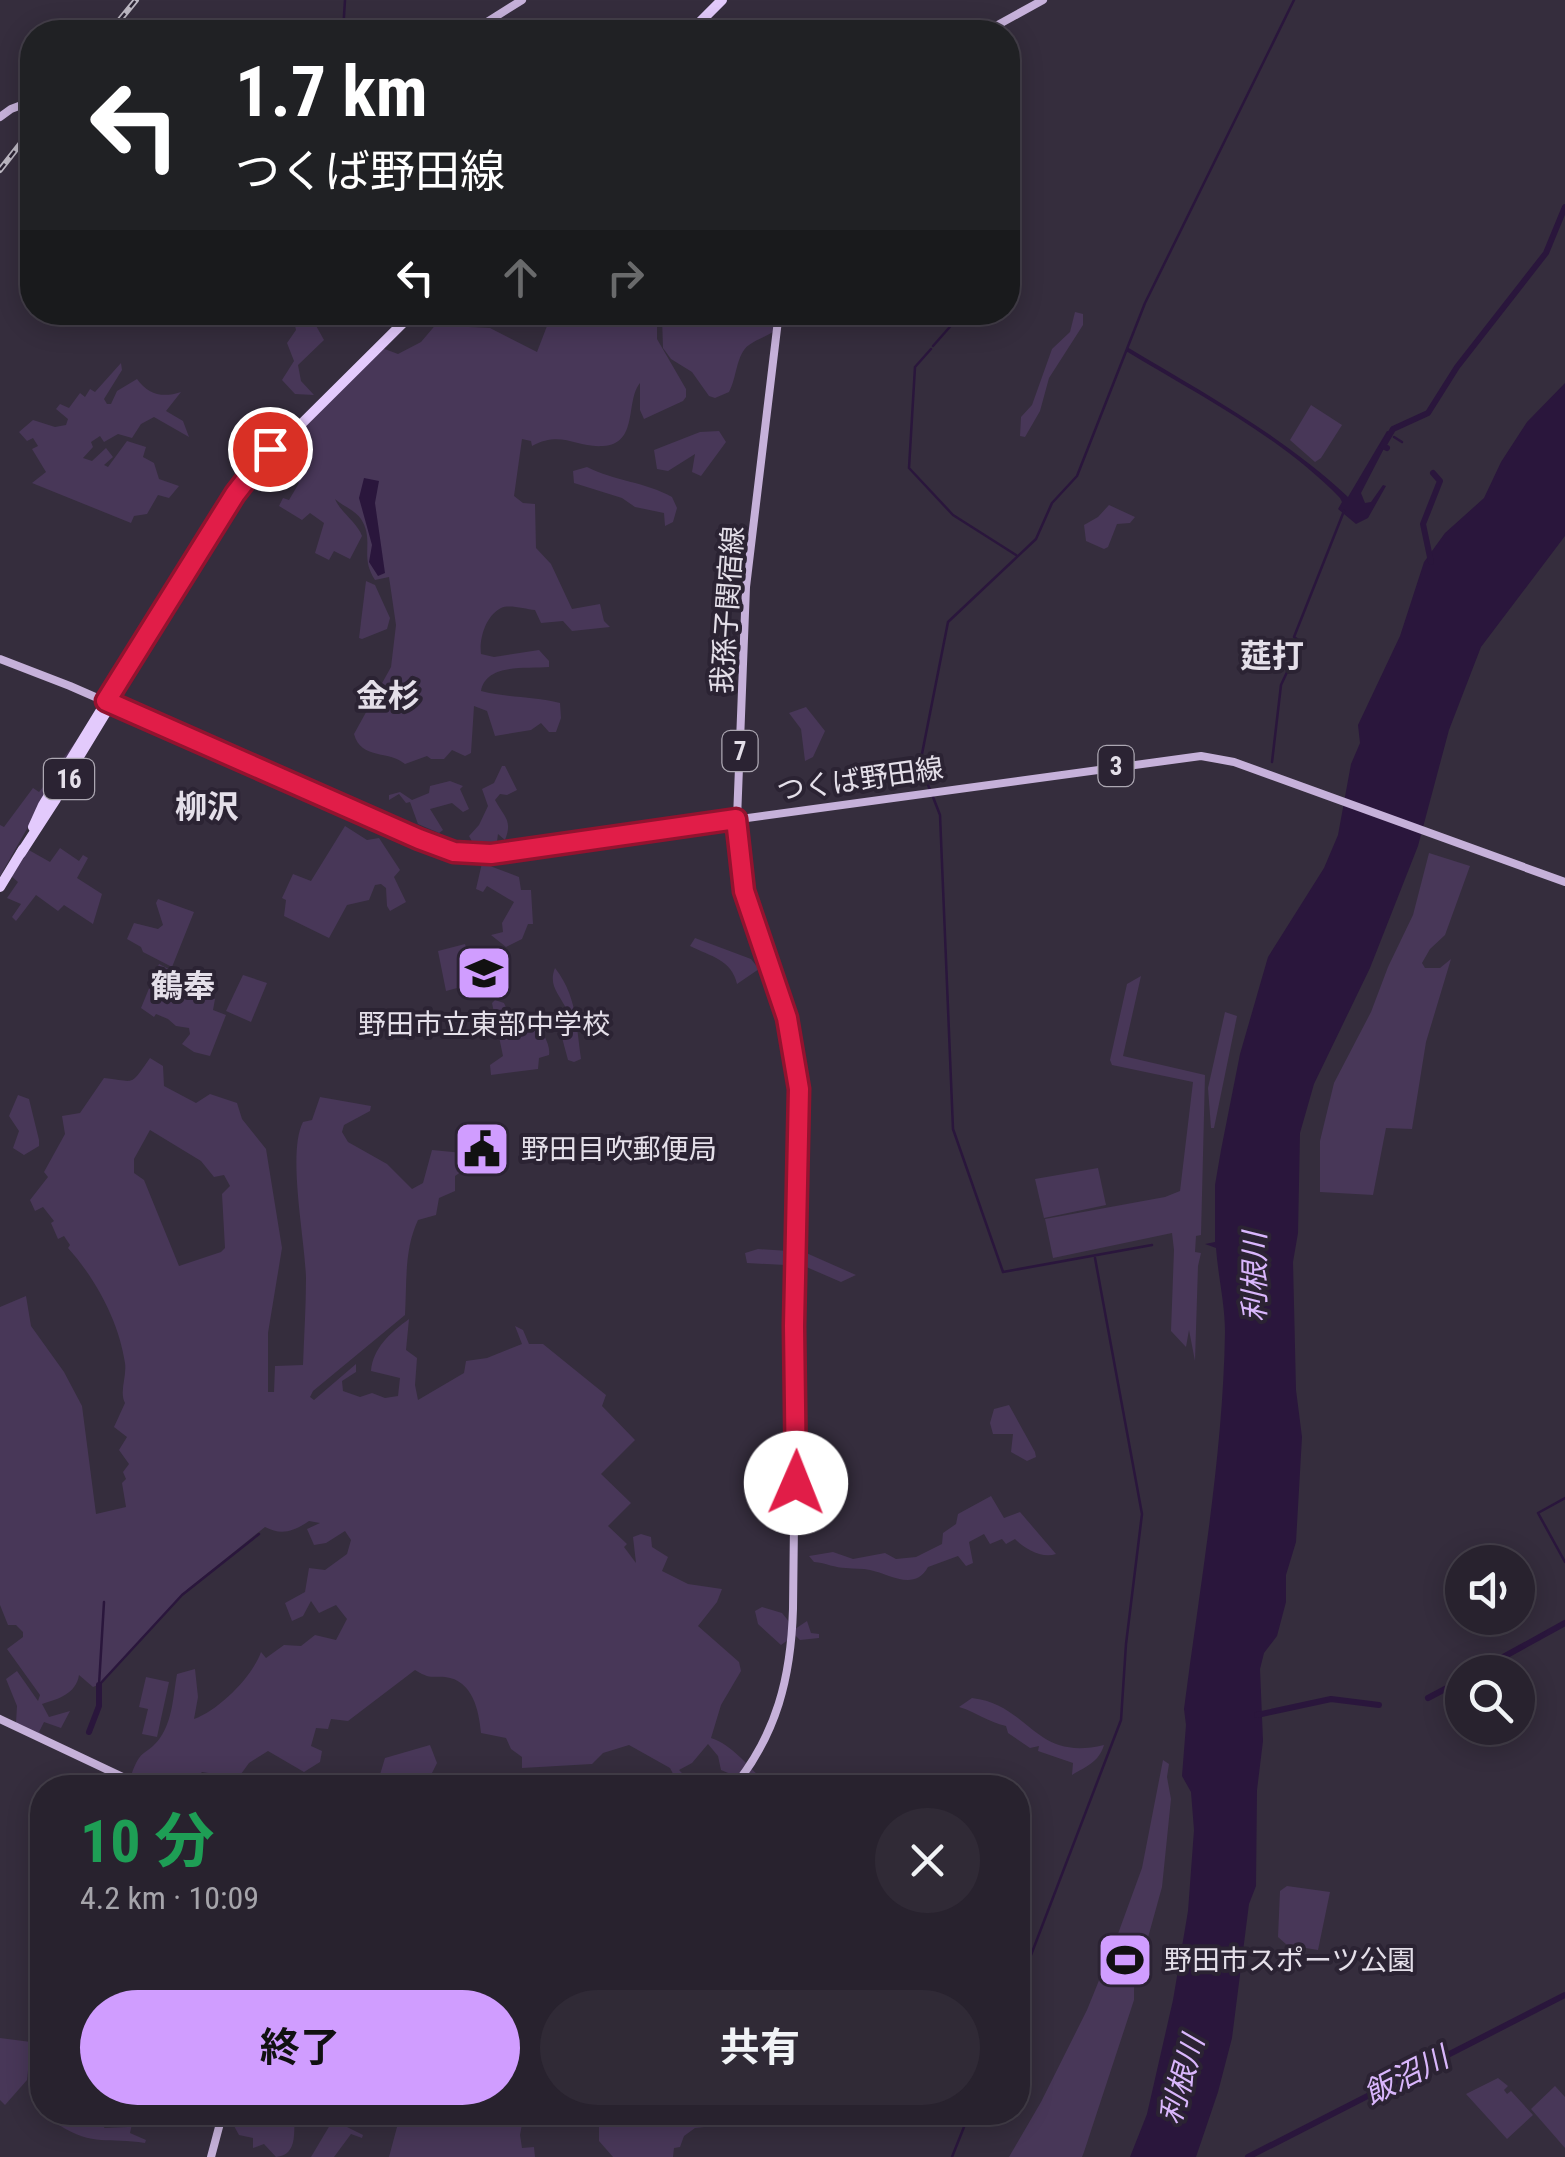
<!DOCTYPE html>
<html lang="ja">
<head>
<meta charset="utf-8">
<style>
	:root { --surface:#28222e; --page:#302a36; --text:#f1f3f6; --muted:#a5a4aa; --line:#443f4a; --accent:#d09dff }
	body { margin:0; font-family:"Roboto Condensed","Noto Sans JP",sans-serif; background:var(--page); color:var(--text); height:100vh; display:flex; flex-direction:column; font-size:38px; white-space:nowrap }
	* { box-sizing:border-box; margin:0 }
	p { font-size:32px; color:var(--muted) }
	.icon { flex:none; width:55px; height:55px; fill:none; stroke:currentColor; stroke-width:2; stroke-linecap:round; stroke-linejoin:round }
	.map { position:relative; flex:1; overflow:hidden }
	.panel { position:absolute; left:30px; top:1775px; width:1000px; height:350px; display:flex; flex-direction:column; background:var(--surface); border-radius:40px; box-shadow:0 5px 25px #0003,0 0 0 2px var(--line) }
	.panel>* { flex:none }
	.hud { position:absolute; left:20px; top:20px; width:1000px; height:305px; border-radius:40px; box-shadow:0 5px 25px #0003,0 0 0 2px var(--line); background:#202124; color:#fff; overflow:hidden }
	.controls { position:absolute; left:1445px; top:1545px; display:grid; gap:20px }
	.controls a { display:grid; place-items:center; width:90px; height:90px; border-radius:50%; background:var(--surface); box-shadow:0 5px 25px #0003,0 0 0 2px var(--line); font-size:50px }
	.pin { position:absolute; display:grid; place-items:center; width:85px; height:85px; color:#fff; margin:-42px; border:5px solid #fff; border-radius:50%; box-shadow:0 2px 10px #0007 }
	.me { position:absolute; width:110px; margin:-55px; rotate:1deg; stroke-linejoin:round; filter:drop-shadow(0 0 8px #0008) }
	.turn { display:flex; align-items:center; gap:35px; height:210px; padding:0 50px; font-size:45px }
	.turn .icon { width:130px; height:130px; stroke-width:2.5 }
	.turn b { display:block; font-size:70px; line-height:85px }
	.lanes { display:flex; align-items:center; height:95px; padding:0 50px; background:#0003; justify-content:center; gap:50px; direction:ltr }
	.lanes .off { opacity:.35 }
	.round { display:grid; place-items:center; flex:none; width:105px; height:105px; border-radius:52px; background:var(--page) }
	.head { display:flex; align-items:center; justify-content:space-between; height:170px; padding:0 50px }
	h1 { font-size:60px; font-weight:700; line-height:75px; color:#1e9e55 }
	.cta { display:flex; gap:20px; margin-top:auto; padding:20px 50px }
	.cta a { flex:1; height:115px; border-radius:60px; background:var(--accent); color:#111; font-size:40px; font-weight:700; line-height:115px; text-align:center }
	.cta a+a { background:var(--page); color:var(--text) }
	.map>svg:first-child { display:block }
	.green { fill:#483758; fill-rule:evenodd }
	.water { fill:#2a163c }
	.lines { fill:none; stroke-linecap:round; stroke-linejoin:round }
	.stream { stroke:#2a163c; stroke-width:2.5 }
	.river { stroke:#2a163c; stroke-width:6 }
	.primary { stroke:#c6b1da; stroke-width:8 }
	.highway { stroke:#e3cafc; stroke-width:10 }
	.rail-casing { stroke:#bdb8c3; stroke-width:6 }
	.rail { stroke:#2b2333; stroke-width:2.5; stroke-dasharray:8; stroke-linecap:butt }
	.highway-bridge { stroke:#e3cafc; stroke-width:10 }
	.route-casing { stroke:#92132f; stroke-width:25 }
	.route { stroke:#e11d48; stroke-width:18 }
	.labels { text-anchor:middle; stroke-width:8; stroke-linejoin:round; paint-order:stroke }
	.shield { fill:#2b2333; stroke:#aca7b2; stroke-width:2.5 }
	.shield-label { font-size:25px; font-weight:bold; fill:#e4dfe9 }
	.street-label { font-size:28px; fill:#e4dfe9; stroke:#2b2333 }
	.poi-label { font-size:28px; fill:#e4dfe9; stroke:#2b2333; text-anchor:start }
	.water-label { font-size:30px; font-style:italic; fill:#d9b6fc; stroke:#2b2333 }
	.quarter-label { font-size:32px; font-weight:bold; fill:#e4dfe9; stroke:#2b2333 }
</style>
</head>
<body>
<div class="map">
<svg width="1565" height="2157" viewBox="0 0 1565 2157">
	<rect width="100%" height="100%" fill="#352d3d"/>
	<!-- green -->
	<g class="green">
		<polygon points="1075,312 1083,314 1083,325 1049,378 1040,411 1025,437 1020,436 1021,417 1032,405 1052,349 1070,332"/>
		<polygon points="292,313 309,313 324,340 298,365 301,381 314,395 295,394 282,380 294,361 287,343 296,330"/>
		<path d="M552,313H760L774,327L773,332C765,337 756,340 749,345C736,354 737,378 729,392L715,398L709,396L692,372L671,359L663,348L662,318L657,317V339L686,389V397L683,401L644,419L640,410V383C625,401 639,444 603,446C576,448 562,430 532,446L531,441L522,439L514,496L523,503L535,504L536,548L551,564L572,609L600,604L604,621L610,627L572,631L563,621L541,623L535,610C525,609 509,604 501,608C485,616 479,640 481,654L494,657L539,650L549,661V667C527,669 486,663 481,691C507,698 534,696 560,703L561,718L556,732H549L541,723L531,730L495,736L487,711L474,706L471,753L465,756L452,750L444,759H431L427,756L405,764C389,750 361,760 354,734L391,667L396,625L389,577L375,580C359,556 375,541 361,519C356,511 343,506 335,499C341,513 357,522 362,536L350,559L334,551L329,560L315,553L324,523L310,513L302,520L279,506L283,498L289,500L299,483L270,463L382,348L398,354L421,342L438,322L449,326L490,328L537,352Z"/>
		<path d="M121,363L122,370L104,399L107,404H111L117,391L137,379C148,395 163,398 181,392L166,411L183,421L189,437L154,417L141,424L132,438L118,434L104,442L100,436L91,442L93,447L83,458L92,461L106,448L113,457L104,465L108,467L127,441L146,447L143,457L154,463L159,479L179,486L169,498L158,495L147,514L134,516L131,523L32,483L46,472L32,449L38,446L33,438L27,441L19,432L33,420L55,427L66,425L68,419L56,409L60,404L69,408L80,393L85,397L90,389L95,392Z"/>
		<polygon points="1311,405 1342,425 1321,458 1315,462 1290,440"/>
		<polygon points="719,431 726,442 701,476 692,472 695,454 668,471 657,469 654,450 700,432"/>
		<path d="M587,467C615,481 645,482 672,497L677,508L673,522L665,526L664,513L635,507L622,498L574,483L573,471Z"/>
		<polygon points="1109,505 1135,517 1130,523 1117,524 1108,547 1104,549 1086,541 1084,525 1098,517"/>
		<polygon points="366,581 375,585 390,618 387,629 362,639 359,638"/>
		<polygon points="806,707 825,731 813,757 805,761 801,729 789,713"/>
		<polygon points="80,736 0,876 0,825 4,827 33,788 39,792 50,778 53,779 58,765"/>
		<path d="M502,766H505L517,790L507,795L500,794L495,800C504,817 513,820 505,840L498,834L496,849L487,852L474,845L469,836L479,825L488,806L482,789L494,783Z"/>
		<polygon points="450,781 463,786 460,789 469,809 463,812 452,803 430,809 443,830 439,833 418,824 410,802 406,803 399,794 389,800 389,795 400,792 412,800 429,793 430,786"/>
		<polygon points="345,826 367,840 379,838 400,870 394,877 406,902 390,911 387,906 386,888 381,884 375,885 369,900 347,905 329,938 284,916 286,900 282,898 293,874 311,881"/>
		<polygon points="60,848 79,861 83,855 88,858 77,878 102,894 93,924 64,905 58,911 36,895 16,921 12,917 21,904 7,898 18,882 10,875 27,849 50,862"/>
		<polygon points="1429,853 1470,866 1445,935 1430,949 1422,963 1425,968 1440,968 1451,959 1426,1042 1412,1129 1386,1128 1373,1195 1320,1192 1320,1141 1334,1083 1371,1012 1388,967 1413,915"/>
		<polygon points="482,863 519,877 521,890 531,890 533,924 528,924 522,939 506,947 491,935 503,932 502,923 514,902 487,886 483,892 476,889"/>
		<polygon points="158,899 194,912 172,967 143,952 141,947 127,939 134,923 158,929 163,925 156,903"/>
		<path d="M695,938L751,959L759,969L737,984C732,960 710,956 690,946Z"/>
		<polygon points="465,944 476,983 446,991 438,951"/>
		<polygon points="159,964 195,983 193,990 215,999 213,1010 226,1015 210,1056 194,1052 182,1044 190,1034 189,1028 176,1026 168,1019 156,1014 154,1017 141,1008"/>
		<path d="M555,968C577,996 576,1025 581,1059L574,1062L568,1060L557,1019L566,1008C559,994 548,985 555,968Z"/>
		<polygon points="243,975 267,983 251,1022 226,1011"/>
		<polygon points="1141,976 1123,1056 1205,1075 1201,1235 1196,1236 1195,1252 1201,1253 1198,1266 1195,1361 1189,1330 1186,1347 1171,1331 1174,1250 1172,1233 1053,1258 1045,1219 1165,1197 1180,1191 1193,1082 1112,1065 1110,1060 1127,984"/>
		<path d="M495,1000L504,1003L510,1016L533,1021C541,1029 551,1044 549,1055L539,1058L538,1069L491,1075L490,1065L503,1056L492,1003Z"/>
		<polygon points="1225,1012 1237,1016 1214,1128 1211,1128 1208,1088"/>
		<path d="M150,1058L163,1066L164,1086L196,1103L210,1094L237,1103L242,1119L266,1149L282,1248L268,1333V1392H274L275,1366L303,1365C304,1336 306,1307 306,1278C305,1238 287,1153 303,1122L312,1120L320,1097L371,1106L370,1111L344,1125L342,1132L348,1142L387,1164L412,1189L423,1183L432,1150L463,1153L471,1165L455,1176V1191L439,1198L436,1215L418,1220C404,1250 407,1282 405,1315L313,1391L310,1397L314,1400L356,1364V1372L342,1381L343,1391L360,1397L372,1393L385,1398L398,1396L400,1378L371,1371C373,1348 390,1333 409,1319L406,1350L417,1358L415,1385L418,1400L464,1373L466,1361L487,1358L522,1344L515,1326L523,1330L529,1344H543L606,1395L602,1406L635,1440L601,1474L631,1503L608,1526L627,1544L624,1547L636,1563L633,1537L641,1534L651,1537L652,1547L668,1557L662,1571L688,1584L722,1589L717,1602L698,1626L739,1662L741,1671L721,1705L711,1738C735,1746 748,1768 768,1784L778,1775L802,1781L805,1787H751L745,1780L721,1770L718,1756L708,1744L692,1763L679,1770L696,1787H680L670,1768L629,1745L603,1753L592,1764L522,1768V1757L511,1749L506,1738L481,1733C479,1711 473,1680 445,1677C429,1676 430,1679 415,1670L348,1721L331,1719L328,1729L316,1728L311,1746L322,1751L320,1762L304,1772L268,1751L249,1763L233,1785L215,1774L202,1772L187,1787H155L131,1776C141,1746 146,1757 160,1738C173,1719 173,1696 177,1674L195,1669L198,1697L194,1719C219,1710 252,1677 261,1652L266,1658L284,1645L301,1646L315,1635L336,1640L347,1619L336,1605L319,1613L311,1601L303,1616L292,1621L285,1603L305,1592L309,1568L325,1570L347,1554L351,1540L345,1531L326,1543L314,1545L307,1529L320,1523L309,1521C294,1531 282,1536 265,1527L188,1589L100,1684L93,1687L79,1675C76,1694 58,1699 42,1704L49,1717L70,1711L61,1728L44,1722L39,1732L51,1740L16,1723L17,1706L6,1679L17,1671L38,1701L40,1695L7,1649L23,1637V1632L16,1625H8L0,1605V1307L26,1296L31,1326L64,1372L82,1406L96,1514L126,1507L122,1483L126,1479L123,1472L129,1464L119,1450L127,1437L114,1427L125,1403C119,1391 127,1377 125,1363C119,1322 96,1279 68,1248L70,1245L64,1236L58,1239L51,1223L54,1221L43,1207L35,1211L30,1200L48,1177L44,1172L65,1134L62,1116L80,1113L104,1078C136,1081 129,1088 150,1058ZM150,1130L201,1161L214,1177L224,1175L230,1186L222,1194L225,1248L221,1252L179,1266L144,1180L134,1173V1159Z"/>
		<polygon points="18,1095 29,1099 39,1140 39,1146 24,1155 13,1148 19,1131 9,1116"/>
		<polygon points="1098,1168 1106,1205 1044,1218 1035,1179"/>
		<polygon points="758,1249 804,1252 856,1275 841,1282 804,1266 747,1263 745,1253"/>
		<polygon points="1009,1405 1035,1452 1036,1457 1027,1461 1011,1452 1013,1434 993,1434 990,1423 994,1409"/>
		<path d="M991,1496L1004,1518L1020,1512L1056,1554C1042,1559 1025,1549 1015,1539L1006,1544L1002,1539L990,1544L984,1534L969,1542L973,1563L966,1566L958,1556L928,1567C914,1592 890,1574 870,1570C862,1568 854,1569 846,1568C835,1568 826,1563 814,1562L809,1556L833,1552L853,1559L885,1553L896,1559L916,1557L942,1544L943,1533L956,1524L958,1514Z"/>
		<polygon points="762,1607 782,1613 795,1629 807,1621 811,1633 819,1634 819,1638 800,1640 795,1635 781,1645 758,1624 755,1611"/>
		<polygon points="146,1677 169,1682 157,1737 142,1734 148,1709 139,1707"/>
		<path d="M972,1698C1031,1705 1033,1762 1104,1745C1099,1762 1087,1766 1072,1775L1073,1763L1038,1751L1039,1746L1030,1748L1008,1733L1006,1726C988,1722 976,1712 959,1707Z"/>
		<polygon points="430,1745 437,1763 425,1787 386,1787 379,1778 385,1758"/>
		<polygon points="1163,1760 1169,1764 1167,1777 1171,1799 1162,1887 1134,1988 1134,2000 1084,2152 1082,2157 1009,2157 1041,2102 1087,2010 1119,1931 1142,1868"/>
		<polygon points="1287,1886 1330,1892 1318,1950 1287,1945 1278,1937 1280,1891"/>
		<polygon points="0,2038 31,2042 27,2080 5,2105 0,2100"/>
		<polygon points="1498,2078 1508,2086 1504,2090 1507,2094 1511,2091 1533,2115 1507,2139 1466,2094"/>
		<polygon points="1555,2086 1565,2097 1565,2148 1531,2109"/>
		<path d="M69,2112L111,2113L104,2128L128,2127L132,2124L130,2133L146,2140L145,2143C109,2137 93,2147 59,2125Z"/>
		<polygon points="401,2112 524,2113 520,2135 522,2148 534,2147 535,2157 389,2157"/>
		<polygon points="633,2112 747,2112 747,2113 714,2126 695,2128 684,2136 680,2147 674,2148 673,2157 613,2157 599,2141 599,2124"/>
		<path d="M249,2113H295C293,2130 299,2155 276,2157L264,2144L253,2148V2138L239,2135L234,2126L238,2122L248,2124L253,2118Z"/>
		<polygon points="325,2113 352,2113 347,2127 363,2135 362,2138 351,2134 334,2157 311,2157 330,2125"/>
	</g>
	<!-- water -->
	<g class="water">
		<path d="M1127,347C1204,393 1283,436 1348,497L1387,431L1392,433L1361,493L1365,503L1371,502L1383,485L1386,486L1368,518L1356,524L1338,509L1342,502L1340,498C1280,436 1200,396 1126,351Z"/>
		<path d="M1565,383V536L1481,647L1449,730L1418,846L1370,968L1314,1084L1300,1133L1298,1233L1293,1262L1296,1390L1302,1437L1296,1542L1286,1575V1602L1277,1636L1264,1653L1260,1669L1263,1741L1257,1790L1256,1886L1249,1904L1232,2038L1218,2092L1196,2157H1130L1147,2114L1173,2000L1188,1911L1194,1830L1191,1792L1182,1776L1186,1725L1184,1709C1200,1584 1223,1458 1225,1332C1225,1304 1218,1276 1216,1248L1205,1244L1215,1242V1185L1221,1150L1240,1054L1268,957L1324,868L1338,835L1351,764L1360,743L1358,725L1400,636L1424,562L1445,533L1484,498L1501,462L1527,422Z"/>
		<polygon points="364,478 379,481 375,503 385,573 378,576 369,562 372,545 359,498"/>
	</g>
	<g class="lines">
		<!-- stream -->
		<g class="stream">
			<polyline points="343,32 345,0"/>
			<polyline points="933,346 963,312"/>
			<polyline points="931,349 915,367 909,468 953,515 1016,555"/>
			<polyline points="1394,437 1402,442"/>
			<polyline points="1272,762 1281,685 1301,642 1294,637 1344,511"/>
			<polyline points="930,790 920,764 948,622 1036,539 1052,503 1077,476 1145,303 1294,0"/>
			<polyline points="933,797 940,815 953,1129 1003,1272 1152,1245"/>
			<polyline points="1565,1498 1538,1513 1565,1562"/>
			<polyline points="99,1685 182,1595 259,1534"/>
			<polyline points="99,1685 104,1602"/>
			<polyline points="1018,1989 1121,1720 1126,1644 1142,1514 1095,1258"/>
			<polyline points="952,2157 970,2112"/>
		</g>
		<!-- river -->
		<g class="river">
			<polyline points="1387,448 1383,446 1393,429 1428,413 1457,367 1546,253 1565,207"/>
			<polyline points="1431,562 1423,524 1440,481 1433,473"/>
			<polyline points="1476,1672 1565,1623"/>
			<polyline points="1428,1698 1462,1680"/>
			<polyline points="1257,1715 1331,1699 1379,1705"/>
			<polyline points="89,1732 99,1706 99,1685"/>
			<polyline points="1248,2157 1565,1995"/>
		</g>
		<!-- primary -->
		<g class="primary">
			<polyline points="463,32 484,24 522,0"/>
			<polyline points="985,32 1043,0"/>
			<polyline points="0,117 11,109 32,101"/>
			<polyline points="0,659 70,686 429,843 462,853 491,853 1201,756 1234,762 1565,882"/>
			<polyline points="0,1719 146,1788"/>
			<path d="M733,1788C777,1734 791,1677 793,1609L799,1089L787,1018L755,930L745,891L737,819L746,587L779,312"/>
			<polyline points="211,2157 223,2112"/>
		</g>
		<!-- highway -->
		<g class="highway">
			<polyline points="690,32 722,0"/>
			<polyline points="172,604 236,501 265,460 414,312"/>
			<polyline points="33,827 43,805 172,594"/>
			<polyline points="21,853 56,799"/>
			<polyline points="0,887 23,849"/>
		</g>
		<!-- rail casing -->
		<g class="rail-casing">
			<g id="rail">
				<polyline points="110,32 136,0"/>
				<polyline points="0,170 32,129"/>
			</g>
		</g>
		<!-- rail -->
		<use href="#rail" class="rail"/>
		<!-- highway-bridge -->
		<polyline class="highway-bridge" points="49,806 172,604"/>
	</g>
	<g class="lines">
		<!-- route casing -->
		<g class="route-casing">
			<polyline id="route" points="270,449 235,494 106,701 419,839 454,852 491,854 736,819 744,891 787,1018 799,1089 794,1326 796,1483"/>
		</g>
		<!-- route -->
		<use href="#route" class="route"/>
	</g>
	<!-- icons -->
	<defs>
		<g id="school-square" transform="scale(2.875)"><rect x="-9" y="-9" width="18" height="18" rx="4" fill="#d09dff" stroke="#2b2333"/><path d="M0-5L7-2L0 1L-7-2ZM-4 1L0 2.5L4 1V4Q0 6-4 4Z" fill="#111"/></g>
		<g id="civic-square" transform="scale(2.875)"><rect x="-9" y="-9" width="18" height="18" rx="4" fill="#d09dff" stroke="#2b2333"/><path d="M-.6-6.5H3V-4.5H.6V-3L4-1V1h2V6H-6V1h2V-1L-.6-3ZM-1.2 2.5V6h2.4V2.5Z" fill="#111"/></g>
		<g id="stadium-square" transform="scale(2.875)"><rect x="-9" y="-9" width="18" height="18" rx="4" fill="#d09dff" stroke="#2b2333"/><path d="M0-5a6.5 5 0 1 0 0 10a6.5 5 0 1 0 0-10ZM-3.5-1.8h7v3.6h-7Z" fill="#111"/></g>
	</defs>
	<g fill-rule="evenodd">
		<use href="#school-square" x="484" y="973"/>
		<use href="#civic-square" x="482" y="1149"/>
		<use href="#stadium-square" x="1125" y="1960"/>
	</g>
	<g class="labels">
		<!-- shield labels -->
		<g class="shield">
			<rect x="722.5" y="731" width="35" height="40" rx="8"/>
			<rect x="1098.5" y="746" width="35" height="40" rx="8"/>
			<rect x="44" y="759" width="50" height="40" rx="8"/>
		</g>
		<g class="shield-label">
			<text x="740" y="760">7</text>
			<text x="1116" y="775">3</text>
			<text x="69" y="788">16</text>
		</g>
		<!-- street labels -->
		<g class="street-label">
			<text transform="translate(727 610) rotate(-86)" y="10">我孫子関宿線</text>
			<text transform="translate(860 779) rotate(-8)" y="10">つくば野田線</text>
		</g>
		<!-- poi labels -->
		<g class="poi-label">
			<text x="484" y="1034" text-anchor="middle">野田市立東部中学校</text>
			<text x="521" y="1159">野田目吹郵便局</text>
			<text x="1164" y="1970">野田市スポーツ公園</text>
		</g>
		<!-- water labels -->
		<g class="water-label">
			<text transform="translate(1255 1277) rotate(-90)" y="10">利根川</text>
			<text transform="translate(1406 2076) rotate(-27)" y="10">飯沼川</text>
			<text transform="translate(1182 2080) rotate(-74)" y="10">利根川</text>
		</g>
		<!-- quarter labels -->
		<g class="quarter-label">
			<text x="1272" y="667">莚打</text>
			<text x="388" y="707">金杉</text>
			<text x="207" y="818">柳沢</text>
			<text x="183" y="997">鶴奉</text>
		</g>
	</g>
</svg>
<div class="controls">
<a><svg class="icon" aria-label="sound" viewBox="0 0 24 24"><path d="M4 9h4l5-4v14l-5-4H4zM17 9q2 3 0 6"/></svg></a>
<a><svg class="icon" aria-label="search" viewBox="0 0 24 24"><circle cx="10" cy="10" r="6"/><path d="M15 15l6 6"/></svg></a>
</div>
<div class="pin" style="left:270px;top:449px;background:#d93025"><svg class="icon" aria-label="arrive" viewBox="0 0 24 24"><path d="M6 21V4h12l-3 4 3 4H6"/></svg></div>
<svg class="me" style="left:796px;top:1483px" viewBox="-20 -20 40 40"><circle r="19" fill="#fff"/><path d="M0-13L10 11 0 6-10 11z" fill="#e11d48"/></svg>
<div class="hud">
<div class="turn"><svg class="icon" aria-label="left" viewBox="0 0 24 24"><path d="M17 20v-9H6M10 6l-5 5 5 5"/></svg><div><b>1.7 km</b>つくば野田線</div></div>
<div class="lanes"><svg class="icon" aria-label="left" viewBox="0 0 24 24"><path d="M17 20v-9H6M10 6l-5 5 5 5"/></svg><svg class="icon off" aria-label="ahead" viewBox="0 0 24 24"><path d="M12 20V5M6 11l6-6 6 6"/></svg><svg class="icon off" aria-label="right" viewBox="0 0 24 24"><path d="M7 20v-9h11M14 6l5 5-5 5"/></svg></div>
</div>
<section class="panel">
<div class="head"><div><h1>10 分</h1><p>4.2 km · 10:09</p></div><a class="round"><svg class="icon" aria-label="close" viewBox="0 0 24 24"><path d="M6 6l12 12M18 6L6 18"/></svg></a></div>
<div class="cta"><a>終了</a><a>共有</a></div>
</section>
</div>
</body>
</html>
